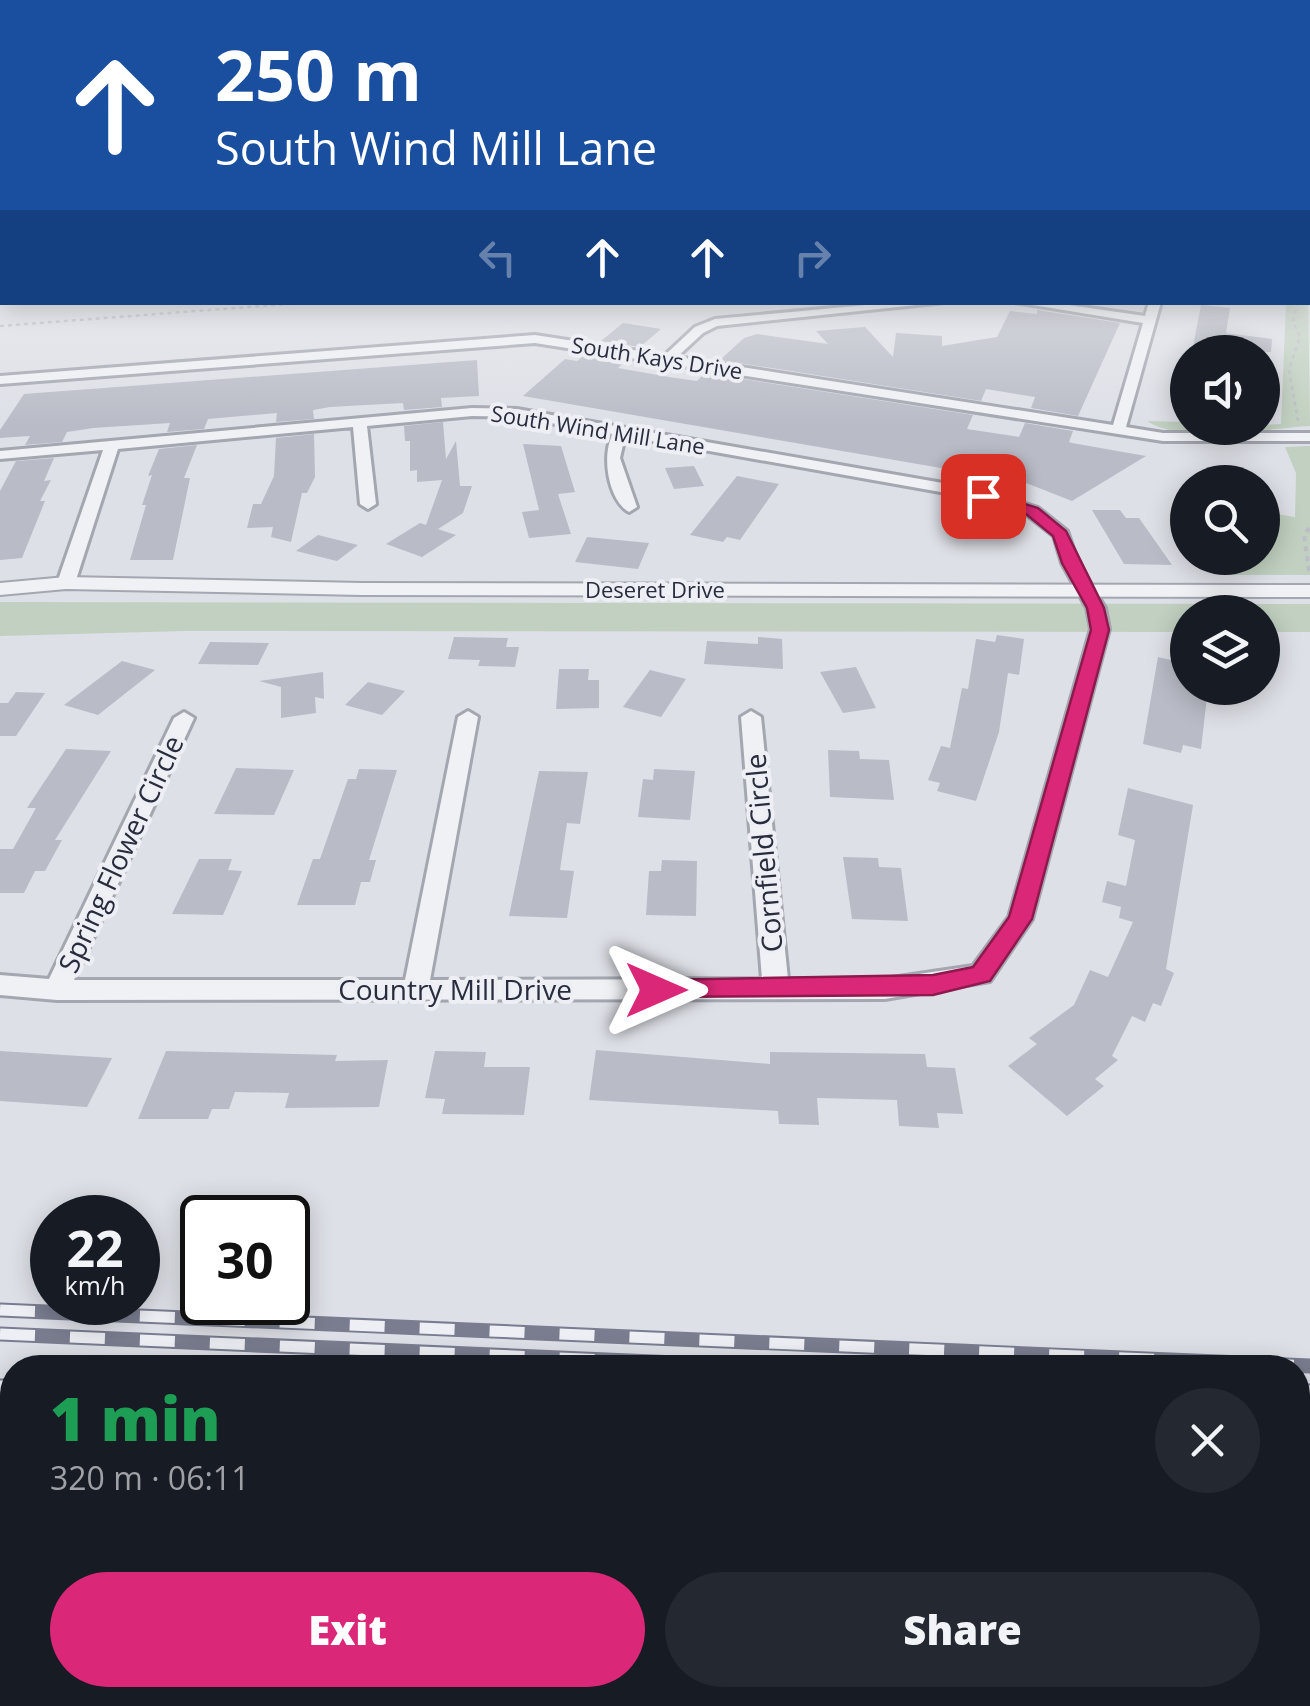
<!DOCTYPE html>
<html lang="en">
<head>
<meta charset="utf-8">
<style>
	:root { --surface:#171b24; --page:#242831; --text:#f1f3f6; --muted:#9ea1a6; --accent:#db2777 }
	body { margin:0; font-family:"Open Sans",sans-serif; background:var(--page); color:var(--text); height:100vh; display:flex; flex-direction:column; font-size:38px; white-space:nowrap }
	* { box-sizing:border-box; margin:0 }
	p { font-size:32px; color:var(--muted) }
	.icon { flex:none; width:55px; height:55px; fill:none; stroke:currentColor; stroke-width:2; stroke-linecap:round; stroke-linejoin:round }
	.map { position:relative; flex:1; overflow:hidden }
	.drawer { position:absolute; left:0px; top:1355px; width:1310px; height:352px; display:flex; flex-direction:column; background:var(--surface); border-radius:40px 40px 0 0; box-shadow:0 5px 25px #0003 }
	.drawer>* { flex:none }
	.top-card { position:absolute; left:0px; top:0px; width:1310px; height:305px; box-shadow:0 5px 25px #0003; background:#1a4fa0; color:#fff; overflow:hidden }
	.controls { position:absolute; left:1170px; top:335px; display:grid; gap:20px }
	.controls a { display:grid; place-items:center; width:110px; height:110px; border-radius:50%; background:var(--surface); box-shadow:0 5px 25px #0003; font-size:50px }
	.speed { position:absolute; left:30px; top:1195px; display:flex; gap:20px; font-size:50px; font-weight:700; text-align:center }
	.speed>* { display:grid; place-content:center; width:130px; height:130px; border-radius:50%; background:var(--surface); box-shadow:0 5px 25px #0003; line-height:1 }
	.speed small { font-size:25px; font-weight:400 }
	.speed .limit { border:5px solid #111; border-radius:15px; background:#fff; color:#111 }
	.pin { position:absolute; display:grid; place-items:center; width:85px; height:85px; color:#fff; margin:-42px; border-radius:20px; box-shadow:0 5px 15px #0006 }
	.me { position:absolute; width:110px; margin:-55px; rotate:90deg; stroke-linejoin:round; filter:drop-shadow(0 0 8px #0008) }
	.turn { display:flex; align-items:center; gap:35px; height:210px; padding:0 50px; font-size:45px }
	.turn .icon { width:130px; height:130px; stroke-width:2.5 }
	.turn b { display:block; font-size:70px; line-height:85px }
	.lanes { display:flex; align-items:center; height:95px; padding:0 50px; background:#0003; justify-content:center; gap:50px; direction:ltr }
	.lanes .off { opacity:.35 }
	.round { display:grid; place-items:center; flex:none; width:105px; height:105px; border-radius:52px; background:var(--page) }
	.head { display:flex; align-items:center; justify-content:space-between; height:170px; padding:0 50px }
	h1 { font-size:60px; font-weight:800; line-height:75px; color:#1e9e55 }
	.action { display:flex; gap:20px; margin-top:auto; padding:20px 50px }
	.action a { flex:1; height:115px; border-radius:60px; background:var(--accent); color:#fff; font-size:40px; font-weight:800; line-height:115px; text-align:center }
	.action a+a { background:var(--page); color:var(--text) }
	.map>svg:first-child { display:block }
	.green { fill:#c1d0c0 }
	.building { fill:#b9bbc6 }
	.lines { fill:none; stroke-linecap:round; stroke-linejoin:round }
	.minor-casing { stroke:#a4a6b0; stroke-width:6 }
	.tertiary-casing { stroke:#a4a6b0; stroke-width:4 }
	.motorway-casing { stroke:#878b9c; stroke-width:5 }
	.path-far1 { stroke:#bcbec5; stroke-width:2.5; stroke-dasharray:4 4; stroke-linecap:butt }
	.path { stroke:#bcbec5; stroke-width:4; stroke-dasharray:5 5; stroke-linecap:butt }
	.minor { fill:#f0f1f5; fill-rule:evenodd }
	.tertiary { fill:#f0f1f5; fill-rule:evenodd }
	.motorway { fill:#fff; fill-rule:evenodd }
	.rail-casing { stroke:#797d8f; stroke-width:15 }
	.rail { stroke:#edeff4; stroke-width:11; stroke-dasharray:35; stroke-linecap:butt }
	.route { fill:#db2777; stroke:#8e194d; stroke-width:2.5 }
	.labels { text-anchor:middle; stroke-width:8; stroke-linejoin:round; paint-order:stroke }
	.far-street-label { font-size:22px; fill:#282c3c; stroke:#edeff4 }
	.street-label { font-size:28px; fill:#282c3c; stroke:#edeff4 }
</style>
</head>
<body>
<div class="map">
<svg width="1310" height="1706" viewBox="0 0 1310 1706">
	<rect width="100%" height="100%" fill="#dee0e7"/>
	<!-- green -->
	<g class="green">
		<path d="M1308,281L1310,426C1268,428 1182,445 1147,421L1187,422L1188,428L1281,424L1286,303L1308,302Z"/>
		<polygon points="1310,446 1310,575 1226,575 1214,558 1262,558 1263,512 1295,517 1296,473 1285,447"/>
		<polygon points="0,602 1310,604 1310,632 1263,632 1262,612 1188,612 1187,632 185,631 0,636"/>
	</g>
	<!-- building -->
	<g class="building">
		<polygon points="1201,305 1230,308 1226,333 1272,339 1271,352 1192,352"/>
		<polygon points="1037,310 1120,323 1078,416 1031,408 1035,397 986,389 981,401 720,360 744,338 757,334 828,344 816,331 865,327 893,357 896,333 942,336 942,346 997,337 1010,311 1037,314"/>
		<polygon points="623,323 661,329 640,347 601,341"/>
		<polygon points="585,355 625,361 618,368 669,377 697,381 705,373 973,415 967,429 1019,437 1025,423 1073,431 1069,442 1072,443 1146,456 1072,501 1006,475 1005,479 523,396 565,359 577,361"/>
		<polygon points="477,360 479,396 441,398 442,407 404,410 403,403 330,407 313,410 314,419 276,422 277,413 208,419 204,429 167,432 170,423 93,428 67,432 62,442 25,445 30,436 0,438 0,430 24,394"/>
		<polygon points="443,422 446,459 456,441 460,486 472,486 463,513 438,529 456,535 422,557 386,544 420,523 426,525 442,480 417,482 417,470 410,471 410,441 405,441 404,426"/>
		<polygon points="314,434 315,477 307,493 302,493 291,542 271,537 273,527 247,528 253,504 261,504 274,476 276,438"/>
		<polygon points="523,444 561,446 575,492 558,494 571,534 529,538 522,512 539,510"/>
		<polygon points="197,445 184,478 190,478 173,560 130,560 146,505 142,505 152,475 148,476 159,449"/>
		<polygon points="54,458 44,481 51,480 40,501 45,501 22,558 0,560 0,491 16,461"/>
		<polygon points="694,466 704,486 674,489 665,468"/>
		<polygon points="737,476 779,484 740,540 727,537 723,542 690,535"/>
		<polygon points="1092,510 1120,510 1126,518 1139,518 1172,565 1124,564"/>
		<polygon points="318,535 358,545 337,561 296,551"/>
		<polygon points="587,537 649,543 638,569 575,562"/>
		<polygon points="997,635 1024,639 1019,675 1008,673 999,732 976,801 937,791 940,783 928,780 941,746 950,748 962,688 968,689 976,639 995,642"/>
		<polygon points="454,637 508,638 506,647 519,647 515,667 478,666 480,660 448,659"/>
		<polygon points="758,637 782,639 783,669 704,664 707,641 758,644"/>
		<polygon points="210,642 269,643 258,665 198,664"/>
		<polygon points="1158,657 1188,664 1188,688 1208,688 1201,749 1183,745 1181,753 1143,744"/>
		<polygon points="122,661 155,670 98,715 64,705"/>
		<polygon points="856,667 876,708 843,713 820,672"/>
		<polygon points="559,669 589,669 588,680 599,680 599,708 556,709"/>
		<polygon points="650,670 686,679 661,717 623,707"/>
		<polygon points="323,672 324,699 315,697 316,713 281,718 281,687 259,681"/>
		<polygon points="368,682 405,691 382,715 345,705"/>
		<polygon points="16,692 45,693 16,736 0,736 0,703 8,703"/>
		<polygon points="66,749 111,751 55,840 62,840 45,871 35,871 24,893 0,893 0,849 13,849 36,808 27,808"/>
		<polygon points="828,750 859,751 860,759 889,760 894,800 830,797"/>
		<polygon points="236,768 294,770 274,815 214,814"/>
		<polygon points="359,769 397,770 369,860 376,860 370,882 361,882 355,905 297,905 313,859 320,859 348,779 356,779"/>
		<polygon points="654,769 695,771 690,820 638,817 643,779 653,780"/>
		<polygon points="539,771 588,772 580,824 567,823 560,870 574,871 567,918 509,916"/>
		<polygon points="1128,788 1193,805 1166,969 1174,973 1161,1006 1153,1003 1145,1022 1132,1016 1112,1056 1118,1060 1095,1079 1104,1086 1067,1116 1008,1066 1037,1044 1029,1038 1074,1005 1090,970 1108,977 1133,922 1119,918 1121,907 1102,902 1107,881 1126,886 1135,840 1118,835"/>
		<polygon points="843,857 878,858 879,867 901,868 908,921 852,919"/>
		<polygon points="199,859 232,859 228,870 242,871 223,915 172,914"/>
		<polygon points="662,860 697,861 696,916 646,915 649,871 661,871"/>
		<polygon points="596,1050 770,1064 770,1052 925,1054 927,1067 955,1068 963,1114 937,1113 939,1128 899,1126 897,1100 817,1098 819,1125 779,1124 778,1111 589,1100"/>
		<polygon points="0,1051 112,1058 87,1107 0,1101"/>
		<polygon points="166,1051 337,1055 335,1061 388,1060 379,1107 285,1108 289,1093 235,1092 229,1109 212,1109 208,1119 138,1119"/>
		<polygon points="435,1051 486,1052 484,1067 530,1067 524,1115 442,1114 445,1099 425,1098"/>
	</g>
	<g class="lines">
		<!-- minor casing -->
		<g class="minor-casing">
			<g id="minor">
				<rect x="0" y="277" width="2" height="6"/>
				<polygon points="898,302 945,302 717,326 703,333 677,357 1113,425 1143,323 1014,302 1048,302 1145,316 1149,302 1161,302 1126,427 1163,433 1310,433 1310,441 1163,441 535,343 0,384 0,376 535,335 665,355 695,327 715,319"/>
				<path d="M472,408L517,409L983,490L1038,508L1067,531L1078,563L1105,608L1109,629L1032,919L990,981L885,999L57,1000L0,995V975L49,979L174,718L184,712L194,718L74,980H405L458,717L468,711L478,717L430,980L762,979L741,717L751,711L761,717L788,979H885L973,966L1009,917L1091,629L1087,608L1062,563L1054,536L1026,514L980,499L625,436L620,458L637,507L629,512C608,500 601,454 613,434L517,417L472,416L367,426L376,504L368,509L360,504L353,427L118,449L75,583L66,588L57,583L103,450L0,459V451Z"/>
			</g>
		</g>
		<!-- tertiary casing -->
		<g class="tertiary-casing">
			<polygon id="tertiary" points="66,577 362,583 1310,585 1310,597 362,595 66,589 0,595 0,583"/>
		</g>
		<!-- motorway casing -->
		<g class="motorway-casing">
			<g id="motorway">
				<polygon points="0,1575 12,1576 12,1643 0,1643"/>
				<polygon points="1298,1638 1310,1639 1310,1706 1294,1706 1272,1695 1298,1695"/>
			</g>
		</g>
		<!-- path-far1 -->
		<g class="path-far1">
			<polyline points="1298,302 1293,322 1300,337 1289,370 1298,421"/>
			<polyline points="0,326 314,302"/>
		</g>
		<!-- path -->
		<polyline class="path" points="1309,571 1304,536 1310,526"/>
		<!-- minor -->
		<use href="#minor" class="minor"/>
		<!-- tertiary -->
		<use href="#tertiary" class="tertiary"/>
		<!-- motorway -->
		<use href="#motorway" class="motorway"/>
		<!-- rail casing -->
		<g class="rail-casing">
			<g id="rail">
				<polyline points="0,1310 1310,1366"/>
				<polyline points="0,1334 794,1368"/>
				<polyline points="0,1386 12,1386"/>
				<polyline points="1298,1390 1310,1391"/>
				<polyline points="1298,1445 1310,1446"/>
			</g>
		</g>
		<!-- rail -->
		<use href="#rail" class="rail"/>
	</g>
	<!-- sky -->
	<linearGradient id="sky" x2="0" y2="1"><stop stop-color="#89afda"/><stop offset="0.44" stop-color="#f0f1f4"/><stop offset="1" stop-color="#f0f1f4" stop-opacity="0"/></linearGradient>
	<rect width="1310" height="425" fill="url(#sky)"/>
	<!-- route -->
	<polygon class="route" points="983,491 1038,508 1066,531 1104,608 1109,630 1032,919 990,981 933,995 647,997 643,990 647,983 656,980 933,975 973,967 1009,917 1091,630 1087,608 1062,563 1053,536 1026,514 978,499 976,496"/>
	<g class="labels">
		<!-- far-street labels -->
		<g class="far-street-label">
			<text transform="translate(657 358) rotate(9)" y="8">South Kays Drive</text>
			<text transform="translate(598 430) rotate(9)" y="8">South Wind Mill Lane</text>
			<text x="655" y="598">Deseret Drive</text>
		</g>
		<!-- street labels -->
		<g class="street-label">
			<text transform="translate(764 853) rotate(-95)" y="10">Cornfield Circle</text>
			<text transform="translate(121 854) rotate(-65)" y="10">Spring Flower Circle</text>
			<text x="455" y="1000">Country Mill Drive</text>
		</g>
	</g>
</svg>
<div class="controls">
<a><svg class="icon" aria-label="sound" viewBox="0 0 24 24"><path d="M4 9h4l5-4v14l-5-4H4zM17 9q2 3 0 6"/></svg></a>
<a><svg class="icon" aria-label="search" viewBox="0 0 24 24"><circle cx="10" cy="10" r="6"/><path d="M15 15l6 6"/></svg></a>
<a><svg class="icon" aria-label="layers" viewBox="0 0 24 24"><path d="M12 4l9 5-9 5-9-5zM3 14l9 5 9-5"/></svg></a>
</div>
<div class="speed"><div>22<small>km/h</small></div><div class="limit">30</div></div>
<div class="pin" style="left:983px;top:496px;background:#d93025"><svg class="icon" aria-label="arrive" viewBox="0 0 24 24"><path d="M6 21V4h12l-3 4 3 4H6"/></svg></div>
<svg class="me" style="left:656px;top:990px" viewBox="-20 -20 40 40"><path d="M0-17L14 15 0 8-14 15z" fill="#db2777" stroke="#fff" stroke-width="4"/></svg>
<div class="top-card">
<div class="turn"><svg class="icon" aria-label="ahead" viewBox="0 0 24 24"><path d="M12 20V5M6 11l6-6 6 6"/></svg><div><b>250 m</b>South Wind Mill Lane</div></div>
<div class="lanes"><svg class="icon off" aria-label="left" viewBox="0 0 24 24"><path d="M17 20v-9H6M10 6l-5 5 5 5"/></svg><svg class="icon" aria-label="ahead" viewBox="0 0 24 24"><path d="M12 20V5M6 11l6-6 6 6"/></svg><svg class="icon" aria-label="ahead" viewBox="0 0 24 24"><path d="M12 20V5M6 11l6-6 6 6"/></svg><svg class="icon off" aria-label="right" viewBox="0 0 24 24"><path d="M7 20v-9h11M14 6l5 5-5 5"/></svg></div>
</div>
<section class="drawer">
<div class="head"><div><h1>1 min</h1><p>320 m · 06:11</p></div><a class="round"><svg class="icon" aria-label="close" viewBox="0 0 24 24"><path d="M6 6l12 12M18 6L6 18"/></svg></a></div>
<div class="action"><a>Exit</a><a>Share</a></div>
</section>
</div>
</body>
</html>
